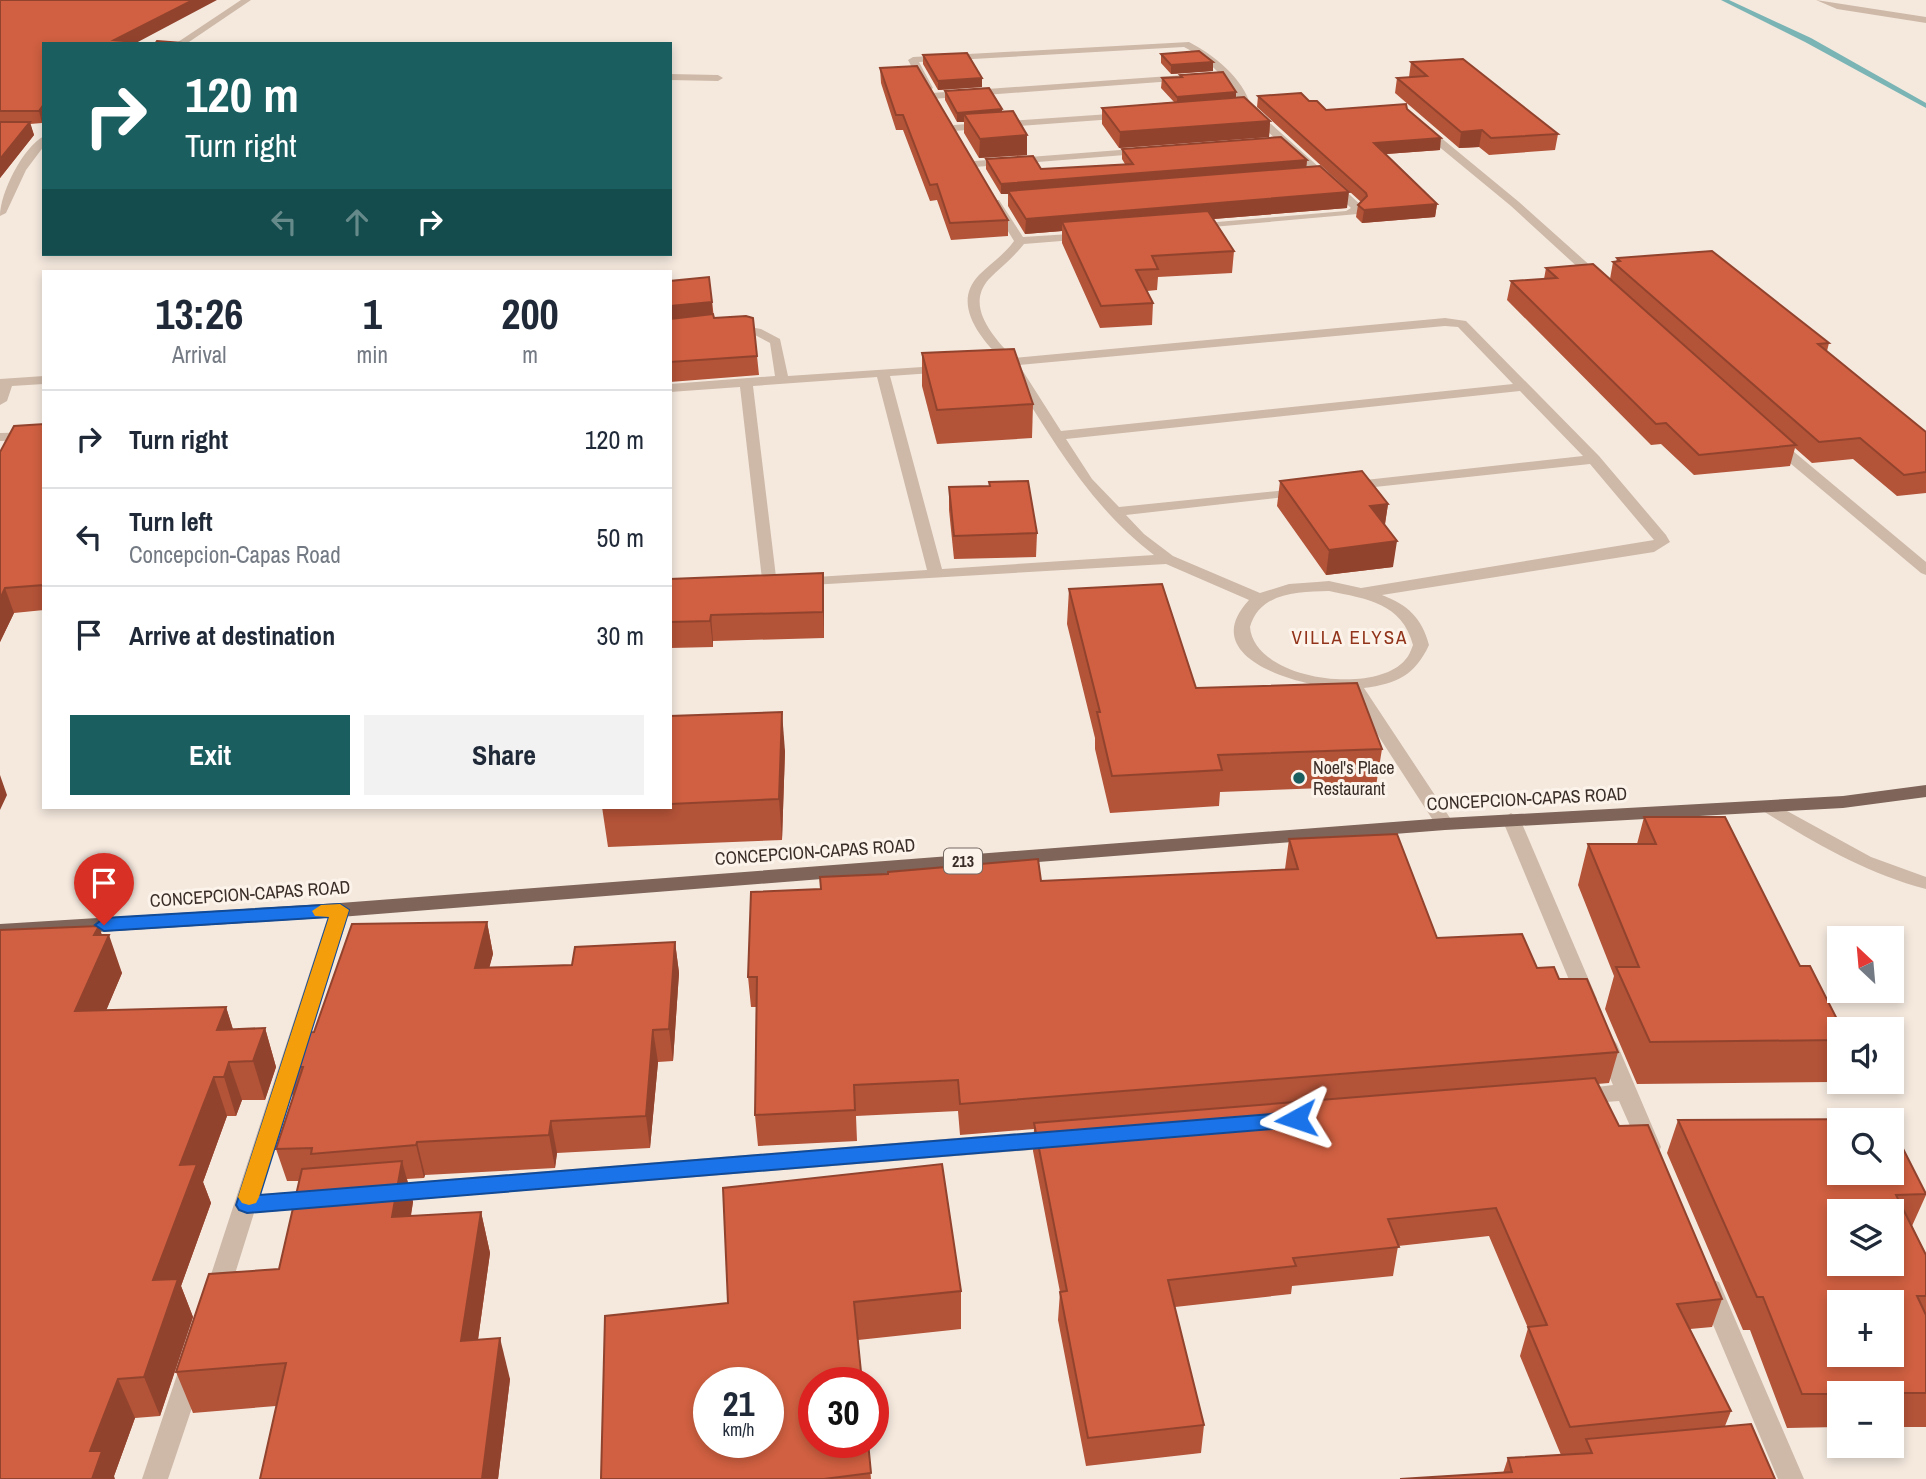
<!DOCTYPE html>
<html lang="en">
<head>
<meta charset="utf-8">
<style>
	:root { --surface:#fff; --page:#f2f2f3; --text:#1f2937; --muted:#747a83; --line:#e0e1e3; --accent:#1a5e60 }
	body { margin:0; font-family:"Archivo Narrow",sans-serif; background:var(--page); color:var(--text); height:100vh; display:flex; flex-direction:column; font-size:26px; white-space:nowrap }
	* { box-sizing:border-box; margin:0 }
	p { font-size:23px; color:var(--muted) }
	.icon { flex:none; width:38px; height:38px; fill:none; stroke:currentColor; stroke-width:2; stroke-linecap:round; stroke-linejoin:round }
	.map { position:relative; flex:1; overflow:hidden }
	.details { position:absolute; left:42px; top:270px; width:630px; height:539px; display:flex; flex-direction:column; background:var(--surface); border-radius:0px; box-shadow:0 4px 10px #0003 }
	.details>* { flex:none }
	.hud { position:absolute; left:42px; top:42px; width:630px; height:214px; border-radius:0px; box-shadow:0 4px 10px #0003; background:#1a5e60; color:#fff; overflow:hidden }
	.needle { width:46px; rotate:334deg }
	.tools { position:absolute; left:1827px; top:926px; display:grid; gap:14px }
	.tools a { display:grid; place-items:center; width:77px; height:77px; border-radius:0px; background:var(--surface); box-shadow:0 4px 10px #0003; font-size:35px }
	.speed { position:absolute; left:693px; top:1367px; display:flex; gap:14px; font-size:35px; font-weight:700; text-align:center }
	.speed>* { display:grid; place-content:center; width:91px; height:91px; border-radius:50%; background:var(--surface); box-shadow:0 4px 10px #0003; line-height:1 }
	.speed small { font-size:18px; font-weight:400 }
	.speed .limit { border:10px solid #d22; background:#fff; color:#111 }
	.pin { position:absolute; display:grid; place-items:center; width:60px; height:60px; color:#fff; margin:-72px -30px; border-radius:50% 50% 50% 0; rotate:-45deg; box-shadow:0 0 7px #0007 }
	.pin .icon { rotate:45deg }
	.me { position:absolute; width:77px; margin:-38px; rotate:265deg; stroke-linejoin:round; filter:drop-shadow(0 0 5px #0008) }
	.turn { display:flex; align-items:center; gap:24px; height:147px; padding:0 28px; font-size:32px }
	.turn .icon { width:91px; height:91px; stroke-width:2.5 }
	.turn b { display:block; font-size:49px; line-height:60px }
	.lanes { display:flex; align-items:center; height:66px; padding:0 28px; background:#0003; justify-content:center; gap:35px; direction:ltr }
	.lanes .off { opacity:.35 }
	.eta { display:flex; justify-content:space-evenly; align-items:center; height:119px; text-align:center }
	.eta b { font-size:42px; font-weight:700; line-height:49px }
	.button { display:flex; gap:14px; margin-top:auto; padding:14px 28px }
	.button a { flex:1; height:80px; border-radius:0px; background:var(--accent); color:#fff; font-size:28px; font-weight:700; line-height:80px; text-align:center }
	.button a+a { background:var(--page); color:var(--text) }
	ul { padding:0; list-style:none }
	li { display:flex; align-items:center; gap:21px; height:98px; padding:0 28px; border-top:2px solid var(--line) }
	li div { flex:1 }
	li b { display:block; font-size:26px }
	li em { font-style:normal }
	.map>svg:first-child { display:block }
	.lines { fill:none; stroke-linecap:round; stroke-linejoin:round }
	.stream { fill:#7ab4b5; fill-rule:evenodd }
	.minor { fill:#ceb9a8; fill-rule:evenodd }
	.major { fill:#7e6459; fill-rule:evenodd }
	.wall { fill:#b35338 }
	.shaded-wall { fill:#92432e }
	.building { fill:#d06041; stroke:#92432e; stroke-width:2; fill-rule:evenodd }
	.route { fill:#1a73e8; stroke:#114b97; stroke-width:2 }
	.slow { fill:#f59e0b }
	.poi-dot { fill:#1a5e60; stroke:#fcf4eb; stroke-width:2.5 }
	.labels { text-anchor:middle; stroke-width:6; stroke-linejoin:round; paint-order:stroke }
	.shield { fill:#fcf4eb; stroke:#756963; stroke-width:2 }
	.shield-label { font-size:16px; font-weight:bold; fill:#3b2e29 }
	.poi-label { font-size:18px; fill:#3b2e29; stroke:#fcf4eb; text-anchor:start }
	.street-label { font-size:18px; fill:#3b2e29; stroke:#fcf4eb }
	.neighbourhood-label { font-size:19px; letter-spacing:2px; fill:#91341b; stroke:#fcf4eb }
</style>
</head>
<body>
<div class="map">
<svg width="1926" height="1479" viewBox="0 0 1926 1479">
	<rect width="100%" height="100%" fill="#f5e9de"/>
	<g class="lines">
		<!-- stream -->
		<polygon class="stream" points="1721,0 1729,0 1811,38 1926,103 1926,108 1805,42"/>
		<!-- minor -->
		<g class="minor">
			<polygon points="241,0 251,0 186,44 175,44"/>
			<polygon points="1816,0 1926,17 1926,23 1837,9"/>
			<path d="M1189,42C1215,56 1242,77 1251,106L1361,205L1363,207L1358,214L1190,229L1188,227L1194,224L1346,211L1351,208L1243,109C1230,81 1212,62 1184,47L919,62L933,88L928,91L923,88L908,60L913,57Z"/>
			<polygon points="670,74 718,75 723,78 718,81 670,80"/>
			<polygon points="1184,75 1189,78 1187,80 932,99 927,96 932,93"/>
			<polygon points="1124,113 1129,116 1128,118 954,131 949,128 954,125"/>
			<polygon points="1420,127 1428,127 1519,202 1603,277 1603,283 1595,283 1511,206 1420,131"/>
			<path d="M44,136V146L26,170L6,213L0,216C0,193 23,147 44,136Z"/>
			<polygon points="1146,148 1151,151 1150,153 975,167 970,164 975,161"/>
			<path d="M991,200H999L1023,237L1086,233L1092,236L1086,239L1024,244C1013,258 1001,267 989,279C964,307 995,338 1013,358L1445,318L1466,321L1599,456L1666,535L1670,542L1654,552L1382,595C1408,605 1422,618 1429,645C1415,675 1397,684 1364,688L1454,824L1452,828H1438L1348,689C1306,688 1193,660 1249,600L1166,564L794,586L792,583L794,580L800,578L927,570L877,377L753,386L777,585L775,588H763L740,387L670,392V384L775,376L770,343L753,334L729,331V325L733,324L761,329L780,339L788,376L952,365V371L947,372L890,376L942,569L1154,555C1088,505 1050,435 1006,366L996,363L1001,359C981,338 951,304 979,275C991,263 1004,255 1014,241L990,202ZM1445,326L1458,327L1513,384L1061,431L1019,365ZM1520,391L1583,456L1347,482L1340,486L1347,490L1590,464L1654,540L1361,588L1329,581L1317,582L1289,584L1260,593L1173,556L1144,534L1126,515L1302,495L1309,491L1307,488L1119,507L1092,479L1066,439ZM1329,591C1367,599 1402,603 1413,645C1411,650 1409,656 1405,660C1375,696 1254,680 1250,627C1260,592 1298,592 1329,591Z"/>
			<polygon points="44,376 44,384 12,386 7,401 0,405 0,379"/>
			<polygon points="44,432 44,440 0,441 0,433"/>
			<polygon points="1776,440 1781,441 1926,562 1926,575 1921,573 1771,447 1769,444"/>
			<path d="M1769,801L1871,857L1926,877V889C1866,873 1815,843 1763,811L1760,807Z"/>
			<polygon points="1511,813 1520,819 1597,999 1594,1004 1587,1006 1580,1004 1577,999 1502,819"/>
			<polygon points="340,903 347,905 350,910 260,1194 318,1190 326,1193 330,1199 326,1205 318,1208 254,1213 229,1293 226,1300 217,1303 208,1300 205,1293 330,910 333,905"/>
			<polygon points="1606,1036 1613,1039 1617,1044 1661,1147 1658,1153 1650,1156 1642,1153 1619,1101 1581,1104 1573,1102 1570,1096 1573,1090 1613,1085 1595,1044 1599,1039"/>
			<polygon points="1055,1130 1063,1133 1066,1139 1063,1145 1055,1148 388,1202 380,1199 377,1193 380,1187 388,1184"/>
			<polygon points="1710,1279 1719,1282 1722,1289 1804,1479 1778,1479 1698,1289 1701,1282"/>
			<polygon points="192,1358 201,1361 205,1369 168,1479 142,1479 179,1369 183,1361"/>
		</g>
		<!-- major -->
		<polygon class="major" points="1926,785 1926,797 1843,808 1445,830 340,917 0,938 0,924 340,903 1445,818 1843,796"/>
	</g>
	<!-- wall -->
	<g class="wall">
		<polygon points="0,0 136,44 44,44 44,122 42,123 30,124 34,135 0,178"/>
		<polygon points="1161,54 1213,71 1171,74 1161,63"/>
		<polygon points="923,55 982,78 982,87 938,90 923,64"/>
		<polygon points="1411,62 1558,134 1555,150 1489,155 1479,147 1459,148 1395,93 1397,78 1409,77"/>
		<polygon points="880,68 1008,220 1008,236 951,240 937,200 930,201 903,130 896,130 881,83"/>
		<polygon points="1180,75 1236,92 1236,98 1270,121 1269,137 1119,148 1102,124 1102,108 1174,102 1161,88 1162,78 1180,77"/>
		<polygon points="945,91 1002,111 1027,155 979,158 964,133 964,122 957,122 945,100"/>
		<polygon points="1258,96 1326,110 1407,109 1440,150 1386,154 1437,204 1435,217 1362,223 1356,217 1358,205 1361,202 1257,107"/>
		<polygon points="1122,149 1307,160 1306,167 1347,208 1213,219 1234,251 1232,273 1158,277 1157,290 1147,291 1153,303 1152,325 1100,328 1062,243 1062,231 1025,234 1008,206 1008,194 1001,194 986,169 986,159 1041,169 1125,164 1122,159"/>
		<polygon points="1617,258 1829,343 1827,351 1926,432 1926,493 1897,496 1853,459 1812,463 1795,448 1790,466 1694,475 1661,444 1651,445 1507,300 1511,281 1544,279 1546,268 1610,279 1613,262 1616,262"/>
		<polygon points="709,277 714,318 757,356 759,375 670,382 670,281"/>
		<polygon points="922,353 1033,404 1032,438 937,444 922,386"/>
		<polygon points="44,424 44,610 14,613 0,642 0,452"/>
		<polygon points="1280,481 1388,504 1385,525 1393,567 1326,575 1277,506"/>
		<polygon points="989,486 1037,533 1036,557 954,559 949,510 949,487"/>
		<polygon points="670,579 824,599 824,638 713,641 713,647 670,648"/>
		<polygon points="1069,589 1196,688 1382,749 1376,786 1220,792 1219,806 1110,813 1095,749 1095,738 1067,624"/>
		<polygon points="670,716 785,751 782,840 608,847 602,807 670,807"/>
		<polygon points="1644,817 1800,966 1839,1029 1839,1062 1831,1082 1637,1084 1605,1009 1614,976 1578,885 1588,844 1637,844"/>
		<polygon points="1289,839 1437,938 1537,968 1559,979 1618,1052 1609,1083 1597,1084 1619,1126 1722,1299 1712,1327 1690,1329 1731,1411 1725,1426 1775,1479 1503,1473 1508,1458 1561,1455 1520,1356 1528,1328 1489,1236 1398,1246 1393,1276 1292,1286 1291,1294 1175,1307 1204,1425 1201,1453 1086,1466 1058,1320 1060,1292 1033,1151 1034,1129 960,1135 958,1111 856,1116 857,1141 758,1146 755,1115 756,1007 751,1007 748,977 1041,881 1285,869"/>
		<polygon points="487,922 493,954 489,967 572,965 675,942 679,973 673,1061 658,1062 650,1148 557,1153 555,1168 425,1175 424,1178 407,1179 413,1202 411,1216 481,1212 490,1253 478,1340 510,1379 498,1479 260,1479 276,1406 193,1413 176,1372 279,1269 300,1181 287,1181 276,1149 293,1097 284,1067 314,1032"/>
		<polygon points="102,935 122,973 106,1010 226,1007 233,1030 265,1028 276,1067 265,1100 242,1100 236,1116 227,1116 203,1182 211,1203 181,1286 193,1317 160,1416 135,1418 114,1476 0,1479"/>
		<polygon points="1678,1120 1926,1195 1912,1226 1926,1255 1926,1427 1892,1427 1892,1393 1839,1393 1839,1427 1787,1428 1750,1330 1743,1330 1667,1153"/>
		<polygon points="961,1291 961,1329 858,1340 871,1479 601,1479 605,1316"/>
	</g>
	<!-- shaded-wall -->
	<g class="shaded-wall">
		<polygon points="193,0 217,0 136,43 136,44 115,44 114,40"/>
		<polygon points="1213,62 1213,71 1171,74 1171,65"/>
		<polygon points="982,78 982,87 938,90 938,81"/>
		<polygon points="1236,92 1236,102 1177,106 1177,97"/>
		<polygon points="44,104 44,122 42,123 39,111"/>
		<polygon points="1002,109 1002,119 964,114 964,122 957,122 957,113"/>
		<polygon points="1270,121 1269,137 1119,148 1120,132"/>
		<polygon points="30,122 34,135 0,178 0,159"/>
		<polygon points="1482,130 1479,147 1459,148 1461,132"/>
		<polygon points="1027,135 1027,155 979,158 980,139"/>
		<polygon points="1441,138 1440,150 1373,155 1374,143"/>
		<polygon points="1307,160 1306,170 1008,191 1008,194 1001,194 1001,184"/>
		<polygon points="1349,192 1347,208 1066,231 1062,222 1062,231 1025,234 1026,219"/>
		<polygon points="1437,204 1435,217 1362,223 1364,210"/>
		<polygon points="712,302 713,321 670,325 670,306"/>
		<polygon points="1388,504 1384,529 1370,506"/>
		<polygon points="1397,541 1393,567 1326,575 1329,550"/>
		<polygon points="823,573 824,599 824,638 823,612"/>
		<polygon points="5,588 14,613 0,642 0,599"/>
		<polygon points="711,615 713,641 713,647 710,621"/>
		<polygon points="782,712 785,751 782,840 779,799"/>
		<polygon points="0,775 7,795 0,810"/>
		<polygon points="487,922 493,954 481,999 475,968"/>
		<polygon points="99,926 105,944 109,935 122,973 90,1049 75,1011 94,935"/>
		<polygon points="675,942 679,973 673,1061 669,1029"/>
		<polygon points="226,1007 238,1045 229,1062 242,1100 236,1116 224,1077 217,1030"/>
		<polygon points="265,1028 276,1067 265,1100 253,1061"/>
		<polygon points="653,1030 658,1062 650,1148 646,1116"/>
		<polygon points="214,1077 227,1116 203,1182 211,1203 181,1286 193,1317 160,1416 144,1377 153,1280 180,1165"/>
		<polygon points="551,1121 557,1153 555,1168 549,1135"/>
		<polygon points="417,1142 425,1175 424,1178 416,1145"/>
		<polygon points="402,1161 413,1202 403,1258 392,1217"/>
		<polygon points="481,1212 490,1253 472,1382 461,1341"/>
		<polygon points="500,1338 510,1379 498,1479 482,1479"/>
		<polygon points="118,1379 135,1418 114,1476 115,1479 92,1479 90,1451"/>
	</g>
	<!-- building -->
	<g class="building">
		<polygon points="0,0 193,0 114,40 135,42 132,44 44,44 44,104 39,111 0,111"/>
		<polygon points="157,41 196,44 155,44"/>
		<polygon points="1199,51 1213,62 1171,65 1161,54"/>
		<polygon points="967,53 982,78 938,81 923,55"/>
		<polygon points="1463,59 1558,134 1491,138 1482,130 1461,132 1397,78 1427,76 1411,62"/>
		<polygon points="917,66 1008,220 950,223 937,184 930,185 903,115 896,115 880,68"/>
		<polygon points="1223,72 1236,92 1177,97 1162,78 1182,77 1180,75"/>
		<polygon points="989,88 1002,109 957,113 945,91"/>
		<polygon points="1301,93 1309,101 1317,101 1326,110 1406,104 1407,109 1441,138 1374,143 1437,204 1364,210 1358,205 1367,196 1366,193 1258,96"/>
		<polygon points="1244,97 1270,121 1120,132 1102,108"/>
		<polygon points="1013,111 1027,135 980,139 964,114"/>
		<polygon points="0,122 30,122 0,159"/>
		<polygon points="1281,137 1307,160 1001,184 986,159 1033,156 1041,169 1133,164 1122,149"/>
		<polygon points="1320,166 1349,192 1026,219 1008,191"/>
		<polygon points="1208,211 1234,251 1152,256 1158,269 1136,270 1153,303 1101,306 1062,222"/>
		<polygon points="1712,251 1829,343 1818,344 1926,432 1926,472 1904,475 1860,438 1819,442 1613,262 1620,261 1617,258"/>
		<polygon points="1593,264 1796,445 1699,455 1666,423 1656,424 1511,281 1557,278 1546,268"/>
		<polygon points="709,277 712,302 670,306 670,281"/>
		<polygon points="713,314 714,318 746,316 753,318 757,356 670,362 670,319"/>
		<polygon points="1014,349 1033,404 937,410 922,353"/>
		<polygon points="44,424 44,585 5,588 0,599 0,452 14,426"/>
		<polygon points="1362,471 1388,504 1370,506 1397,541 1329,550 1280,481"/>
		<polygon points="1028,481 1037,533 954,536 949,487 990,486 989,482"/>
		<polygon points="823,573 823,612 711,615 710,621 670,622 670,579"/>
		<polygon points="1162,584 1196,688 1357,683 1382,749 1218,755 1222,770 1112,776 1097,712 1100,712 1069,589"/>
		<polygon points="782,712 779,799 670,804 670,716"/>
		<polygon points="1644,817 1725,817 1800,966 1810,966 1842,1029 1839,1029 1839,1040 1650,1042 1616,967 1639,967 1588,844 1656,844"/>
		<polygon points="1397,834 1437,938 1522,934 1537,968 1554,967 1559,979 1587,979 1618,1052 960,1104 958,1080 854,1085 855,1110 755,1115 757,977 748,977 751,892 821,889 820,877 888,874 888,872 1038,859 1041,881 1298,869 1289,839"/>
		<polygon points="487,922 475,968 572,965 575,947 675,942 669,1029 653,1030 646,1116 551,1121 549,1135 417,1142 416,1145 311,1154 312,1148 276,1149 303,1067 284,1067 295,1033 314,1032 352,924"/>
		<polygon points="99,926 94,935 109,935 75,1011 226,1007 217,1030 265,1028 253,1061 229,1062 224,1077 214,1077 180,1165 197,1164 153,1280 178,1279 144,1377 118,1379 90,1451 102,1451 92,1479 0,1479 0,930"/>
		<polygon points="1595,1078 1619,1126 1648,1125 1722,1299 1677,1304 1731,1411 1570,1427 1528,1327 1547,1325 1496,1208 1388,1219 1399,1247 1293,1258 1296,1266 1168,1280 1204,1425 1088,1438 1060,1292 1067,1291 1034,1123"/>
		<path d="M1888,1119V1120H1839V1172H1892V1127L1926,1194L1896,1195L1926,1255V1296H1917L1926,1315V1393H1839V1394H1802L1763,1297H1757L1678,1120ZM1839,1211H1892V1264H1839ZM1839,1302H1892V1354H1839Z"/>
		<polygon points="402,1161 392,1217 481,1212 461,1341 500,1338 482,1479 260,1479 286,1363 176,1372 209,1274 279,1269 302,1169"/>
		<path d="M942,1164L961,1291L854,1302L862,1382H814V1442H868L871,1473L824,1479H601L605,1316L728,1303L723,1188ZM709,1382H768V1442H709Z"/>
		<polygon points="1751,1424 1775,1479 1400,1479 1512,1472 1508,1458 1592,1453 1586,1439"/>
	</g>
	<!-- route -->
	<polygon class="route" points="340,904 349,910 260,1195 1296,1112 1303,1114 1306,1119 1303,1125 1296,1127 247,1213 239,1210 236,1205 329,917 104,931 95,925 104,918"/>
	<!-- slow -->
	<polygon class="slow" points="340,904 349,910 259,1197 256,1203 249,1205 242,1203 238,1197 329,917 315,916 312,911 321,905"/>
	<!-- markers -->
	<circle class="poi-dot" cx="1299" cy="778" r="7"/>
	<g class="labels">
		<!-- shield labels -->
		<rect class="shield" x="944" y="848.5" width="38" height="25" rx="5"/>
		<g class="shield-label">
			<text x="963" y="867">213</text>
		</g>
		<!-- poi labels -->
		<g class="poi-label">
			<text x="1313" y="774">Noel's Place<tspan x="1313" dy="21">Restaurant</tspan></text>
		</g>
		<!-- street labels -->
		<g class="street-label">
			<text transform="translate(1527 799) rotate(-3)" y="6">CONCEPCION-CAPAS ROAD</text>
			<text transform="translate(815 852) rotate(-4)" y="6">CONCEPCION-CAPAS ROAD</text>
			<text transform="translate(250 894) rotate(-4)" y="6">CONCEPCION-CAPAS ROAD</text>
		</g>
		<!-- neighbourhood labels -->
		<g class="neighbourhood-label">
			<text x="1350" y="644">VILLA ELYSA</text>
		</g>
	</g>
</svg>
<div class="tools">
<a><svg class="needle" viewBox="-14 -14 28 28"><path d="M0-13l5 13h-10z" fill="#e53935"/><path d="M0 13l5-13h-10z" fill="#747a83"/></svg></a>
<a><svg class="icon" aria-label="sound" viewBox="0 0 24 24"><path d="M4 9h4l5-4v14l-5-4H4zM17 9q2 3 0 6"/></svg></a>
<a><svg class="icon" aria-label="search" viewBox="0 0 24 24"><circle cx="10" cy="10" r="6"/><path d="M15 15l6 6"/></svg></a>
<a><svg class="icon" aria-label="layers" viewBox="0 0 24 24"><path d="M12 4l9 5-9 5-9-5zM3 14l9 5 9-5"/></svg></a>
<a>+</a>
<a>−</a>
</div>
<div class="speed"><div>21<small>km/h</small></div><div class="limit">30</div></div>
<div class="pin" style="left:104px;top:925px;background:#d93025"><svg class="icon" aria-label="arrive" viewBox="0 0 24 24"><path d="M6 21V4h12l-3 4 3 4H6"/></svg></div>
<svg class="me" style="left:1296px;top:1119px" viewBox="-20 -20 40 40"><path d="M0-17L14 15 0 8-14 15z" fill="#1a73e8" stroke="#fff" stroke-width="4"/></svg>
<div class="hud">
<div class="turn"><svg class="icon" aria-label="right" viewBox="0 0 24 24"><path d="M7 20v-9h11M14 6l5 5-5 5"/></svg><div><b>120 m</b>Turn right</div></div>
<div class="lanes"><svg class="icon off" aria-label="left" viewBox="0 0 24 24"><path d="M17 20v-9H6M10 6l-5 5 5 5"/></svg><svg class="icon off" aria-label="ahead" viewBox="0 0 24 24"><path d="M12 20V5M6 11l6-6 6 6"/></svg><svg class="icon" aria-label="right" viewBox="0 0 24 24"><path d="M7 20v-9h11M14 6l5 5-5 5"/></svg></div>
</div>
<section class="details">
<div class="eta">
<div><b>13:26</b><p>Arrival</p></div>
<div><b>1</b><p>min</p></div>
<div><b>200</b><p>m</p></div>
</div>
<ul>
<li><svg class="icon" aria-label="right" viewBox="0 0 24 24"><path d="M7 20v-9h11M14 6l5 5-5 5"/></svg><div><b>Turn right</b></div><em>120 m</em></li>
<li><svg class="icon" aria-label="left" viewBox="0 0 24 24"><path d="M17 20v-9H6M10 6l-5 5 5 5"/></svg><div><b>Turn left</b><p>Concepcion-Capas Road</p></div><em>50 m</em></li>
<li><svg class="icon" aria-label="arrive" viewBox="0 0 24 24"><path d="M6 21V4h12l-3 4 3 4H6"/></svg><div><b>Arrive at destination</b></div><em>30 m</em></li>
</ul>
<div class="button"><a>Exit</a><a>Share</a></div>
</section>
</div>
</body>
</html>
